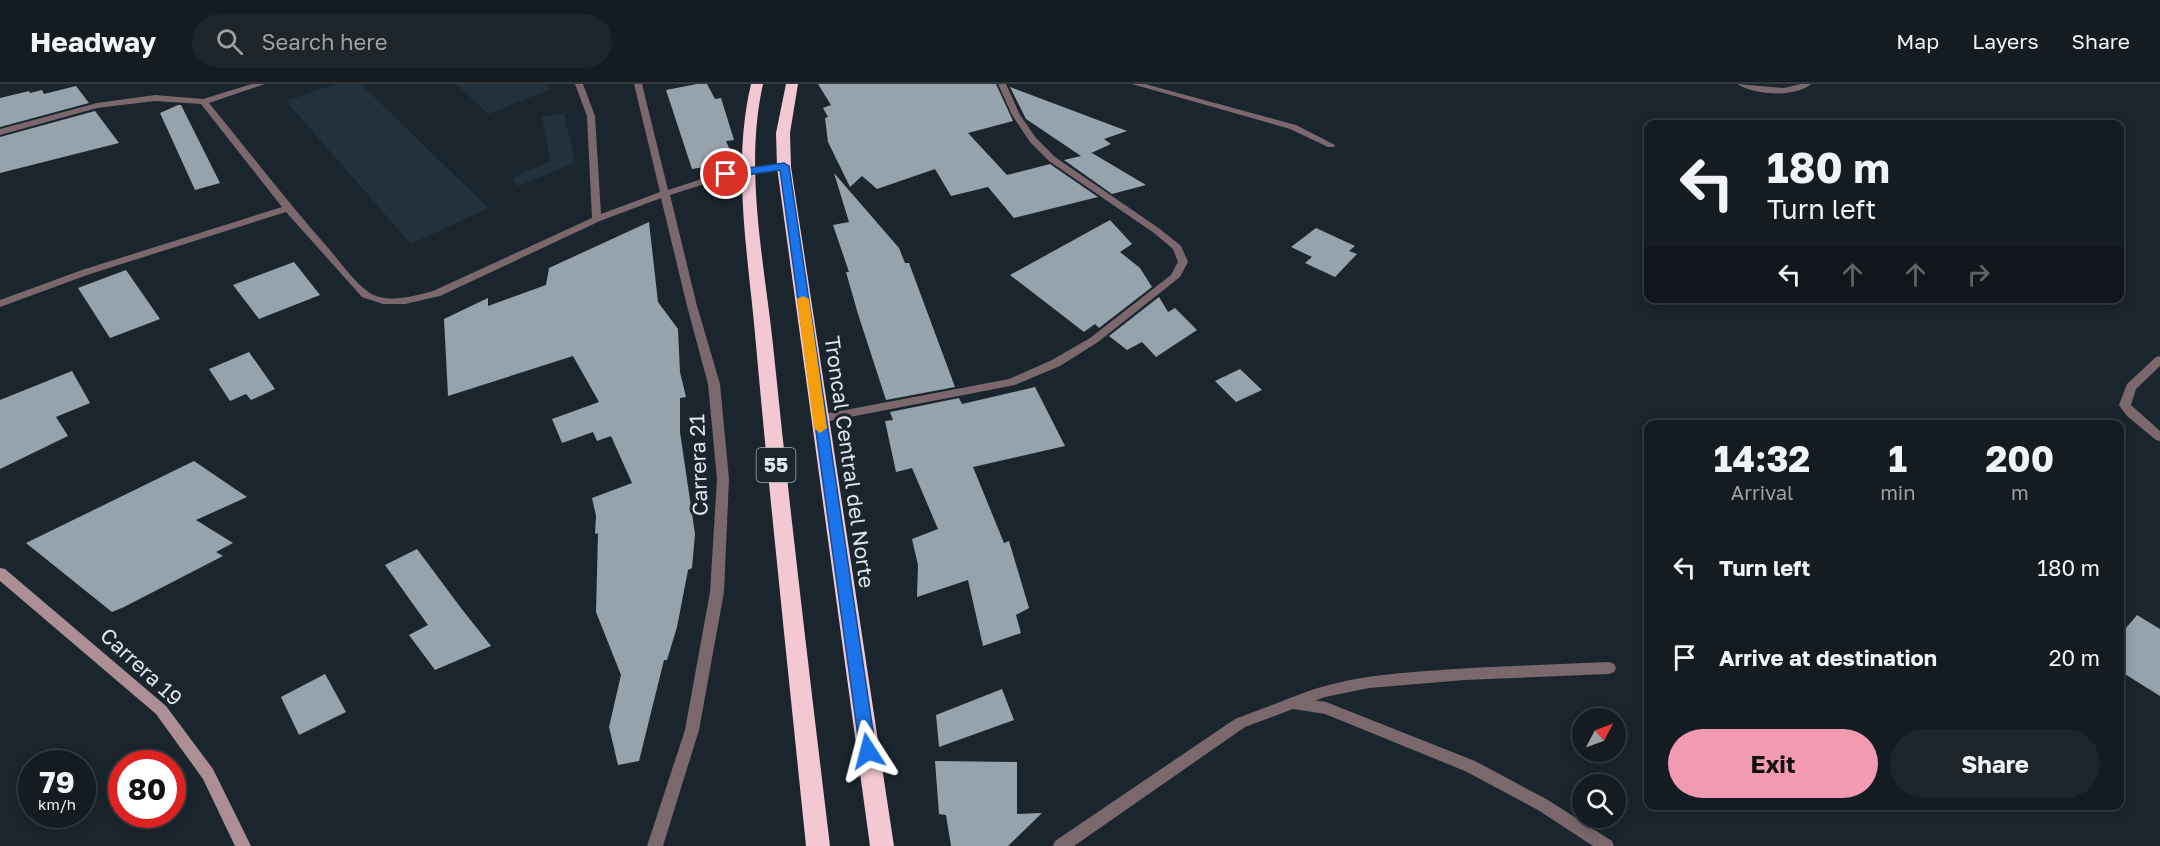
<!DOCTYPE html>
<html lang="en">
<head>
<meta charset="utf-8">
<style>
	:root { --surface:#141c22; --page:#1d252a; --text:#f1f3f6; --muted:#9da1a5; --line:#333a40; --accent:#f19ab2 }
	body { margin:0; font-family:"Golos Text",sans-serif; background:var(--page); color:var(--text); height:100vh; display:flex; flex-direction:column; font-size:22px; white-space:nowrap }
	* { box-sizing:border-box; margin:0 }
	p { font-size:20px; color:var(--muted) }
	.icon { flex:none; width:33px; height:33px; fill:none; stroke:currentColor; stroke-width:2; stroke-linecap:round; stroke-linejoin:round }
	.map { position:relative; flex:1; overflow:hidden }
	.side { position:absolute; left:1644px; top:336px; width:480px; height:390px; display:flex; flex-direction:column; background:var(--surface); border-radius:12px; box-shadow:0 3px 15px #0003,0 0 0 2px var(--line) }
	.side>* { flex:none }
	.hud { position:absolute; left:1644px; top:36px; width:480px; height:183px; border-radius:12px; box-shadow:0 3px 15px #0003,0 0 0 2px var(--line); background:#141c22; color:var(--text); overflow:hidden }
	.needle { width:39px; rotate:49deg }
	.tools { position:absolute; left:1572px; top:624px; display:grid; gap:12px }
	.tools a { display:grid; place-items:center; width:54px; height:54px; border-radius:50%; background:var(--surface); box-shadow:0 3px 15px #0003,0 0 0 2px var(--line); font-size:30px }
	.speed { position:absolute; left:18px; top:666px; display:flex; gap:12px; font-size:30px; font-weight:700; text-align:center }
	.speed>* { display:grid; place-content:center; width:78px; height:78px; border-radius:50%; background:var(--surface); box-shadow:0 3px 15px #0003,0 0 0 2px var(--line); line-height:1 }
	.speed small { font-size:15px; font-weight:400 }
	.speed .limit { border:9px solid #d22; background:#fff; color:#111 }
	.pin { position:absolute; display:grid; place-items:center; width:51px; height:51px; color:#fff; margin:-26px; border:3px solid #fff; border-radius:50%; box-shadow:0 2px 6px #0007 }
	.me { position:absolute; width:66px; margin:-33px; rotate:351deg; stroke-linejoin:round; filter:drop-shadow(0 0 4px #0008) }
	.turn { display:flex; align-items:center; gap:21px; height:126px; padding:0 24px; font-size:27px }
	.turn .icon { width:78px; height:78px; stroke-width:2.5 }
	.turn b { display:block; font-size:42px; line-height:51px }
	.lanes { display:flex; align-items:center; height:57px; padding:0 24px; background:#0003; justify-content:center; gap:30px; direction:ltr }
	.lanes .off { opacity:.35 }
	.eta { display:flex; justify-content:space-evenly; align-items:center; height:102px; text-align:center }
	.eta b { font-size:36px; font-weight:700; line-height:42px }
	.primary-button { display:flex; gap:12px; margin-top:auto; padding:12px 24px }
	.primary-button a { flex:1; height:69px; border-radius:36px; background:var(--accent); color:#111; font-size:24px; font-weight:700; line-height:69px; text-align:center }
	.primary-button a+a { background:var(--page); color:var(--text) }
	ul { padding:0; list-style:none }
	li { display:flex; align-items:center; gap:18px; height:90px; padding:0 24px }
	li div { flex:1 }
	li b { display:block; font-size:22px }
	li em { font-style:normal }
	header { display:flex; align-items:center; gap:36px; box-sizing:border-box; height:84px; padding:0 30px; background:var(--surface); border-bottom:2px solid var(--line) }
	header strong { font-size:28px }
	nav { display:flex; gap:33px; margin-inline-start:auto; font-size:21px }
	.search { width:420px; height:54px; background:var(--page); display:flex; align-items:center; gap:15px; box-sizing:border-box; padding:0 21px; border-radius:33px; color:var(--muted); font-size:22px }
	.map>svg:first-child { display:block }
	.built { fill:#21313d }
	.building { fill:#96a3ad }
	.lines { fill:none; stroke-linecap:round; stroke-linejoin:round }
	.lane { fill:#7a686c; fill-rule:evenodd }
	.street { fill:#7a686c; fill-rule:evenodd }
	.secondary { fill:#ab8f95; fill-rule:evenodd }
	.highway { fill:#f3c8d2; fill-rule:evenodd }
	.route { fill:#1a73e8; stroke:#114b97; stroke-width:1.5 }
	.slow { fill:#f59e0b }
	.labels { text-anchor:middle; stroke-width:6; stroke-linejoin:round; paint-order:stroke }
	.shield { fill:#1b252d; stroke:#a5adb3; stroke-width:1.5 }
	.shield-label { font-size:20px; font-weight:bold; fill:#e0e7ec }
	.street-label { font-size:21px; fill:#e0e7ec; stroke:#1b252d }
</style>
</head>
<body>
<header>
<strong>Headway</strong>
<div class="search"><svg class="icon" aria-label="search" viewBox="0 0 24 24"><circle cx="10" cy="10" r="6"/><path d="M15 15l6 6"/></svg>Search here</div>
<nav><a>Map</a><a>Layers</a><a>Share</a></nav>
</header>
<div class="map">
<svg width="2160" height="762" viewBox="0 0 2160 762">
	<rect width="100%" height="100%" fill="#1b252d"/>
	<!-- built -->
	<g class="built">
		<polygon points="336,0 361,0 488,124 411,160 286,17"/>
		<polygon points="456,0 545,0 551,5 488,30"/>
		<polygon points="564,29 575,79 518,102 512,94 550,77 542,33"/>
	</g>
	<!-- building -->
	<g class="building">
		<polygon points="697,0 707,0 715,15 721,14 734,56 726,57 730,66 725,67 730,79 692,85 666,6"/>
		<polygon points="818,0 996,0 1013,37 968,49 1007,91 1050,80 1098,113 1014,134 988,103 951,112 935,85 877,105 862,92 850,103 828,58 825,34 828,33 823,24 831,21"/>
		<polygon points="76,2 89,19 0,43 0,14 29,7 30,9 42,6 44,10"/>
		<polygon points="1010,3 1127,47 1104,55 1111,60 1089,70 1092,69 1146,101 1112,110 1064,76 1081,72 1026,35"/>
		<polygon points="178,21 181,21 220,99 195,106 160,29"/>
		<polygon points="95,27 119,59 0,89 0,53"/>
		<polygon points="834,89 899,164 905,179 909,179 955,303 886,316 858,230 846,188 849,188 833,141 849,138"/>
		<polygon points="1110,136 1132,160 1120,168 1140,184 1152,203 1099,244 1095,240 1084,248 1010,191"/>
		<polygon points="649,138 658,218 678,245 680,288 686,313 680,314 680,348 695,450 692,484 688,486 677,543 667,576 664,576 639,677 618,681 609,643 621,591 596,528 598,449 595,450 596,432 592,414 632,399 611,352 597,357 593,348 562,359 552,335 599,318 573,272 448,312 444,235 488,214 488,222 546,201 549,184"/>
		<polygon points="1316,144 1355,162 1349,167 1357,170 1335,193 1305,179 1312,173 1291,163"/>
		<polygon points="294,178 320,211 259,235 233,201"/>
		<polygon points="126,186 160,235 110,254 78,204"/>
		<polygon points="1159,213 1168,228 1175,224 1197,246 1156,273 1142,258 1127,266 1109,252"/>
		<polygon points="249,268 275,305 251,316 246,310 230,317 209,285"/>
		<polygon points="1240,285 1262,306 1236,318 1215,297"/>
		<polygon points="72,287 90,319 56,333 68,352 0,385 0,316"/>
		<polygon points="1035,303 1065,362 973,383 1004,459 1009,457 1029,524 1016,531 1021,549 983,562 968,496 917,513 918,481 912,455 938,445 912,384 896,388 885,337 893,336 890,328 959,314 962,320"/>
		<polygon points="194,377 247,413 196,436 233,459 216,468 223,472 124,523 112,528 26,459"/>
		<polygon points="417,465 461,524 491,562 435,586 409,551 428,541 385,481"/>
		<polygon points="2137,531 2160,545 2160,612 2120,587 2120,551"/>
		<polygon points="325,590 346,628 299,651 281,613"/>
		<polygon points="1002,605 1014,636 939,663 936,631"/>
		<polygon points="935,677 1017,678 1017,730 1042,729 1008,762 951,762 946,731 939,730"/>
	</g>
	<g class="lines">
		<!-- lane -->
		<path class="lane" d="M1609,578L1614,580L1616,584L1614,588L1609,590L1465,596L1369,604L1325,613L1293,625L1288,623L1286,619L1288,615C1335,595 1376,591 1426,587C1487,582 1548,581 1609,578Z"/>
		<!-- street -->
		<g class="street">
			<path d="M252,0H265L209,19C249,68 288,118 329,165C340,178 356,200 370,209C388,220 414,212 433,207L592,134L587,32L575,0H583L595,32L601,130L660,108L634,0H642L668,106L726,87L784,80L789,83L784,86L727,93L670,111L697,222L720,300L729,395L724,508L699,646L663,762H647L685,646L710,508L717,395L708,300L687,222L661,114L600,137L440,212L405,220H383L362,213L286,128L90,190L0,223V216L82,186L282,123L201,20L155,17L97,24L0,51V45L97,19L155,11L203,15Z"/>
			<polygon points="998,0 1006,0 1020,31 1036,54 1055,73 1160,145 1181,162 1188,178 1180,193 1098,258 1060,282 1015,301 819,339 815,338 813,335 819,331 1009,295 1052,276 1090,254 1171,191 1178,178 1173,165 1154,149 1049,77 1030,58 1012,31"/>
			<polygon points="1132,0 1145,0 1296,41 1335,61 1334,63 1328,63 1290,45"/>
			<path d="M1737,0L1784,4L1801,0H1811C1795,14 1754,11 1737,0Z"/>
			<polygon points="2160,272 2160,282 2136,305 2131,321 2160,347 2160,357 2156,356 2127,332 2119,321 2127,300 2156,273"/>
			<polygon points="1293,613 1326,618 1475,677 1548,716 1612,757 1614,762 1593,762 1538,726 1465,687 1325,630 1293,625 1245,643 1074,762 1053,762 1055,757 1235,635"/>
		</g>
		<!-- secondary -->
		<polygon class="secondary" points="0,484 5,485 166,622 213,685 251,762 235,762 203,695 156,630 0,497"/>
		<!-- highway -->
		<g class="highway">
			<path d="M751,0H763C744,85 764,176 773,261C790,429 810,595 830,762H806C789,595 771,428 756,261C749,175 731,85 751,0Z"/>
			<polygon points="786,0 798,0 790,49 791,83 894,762 870,762 777,83 776,49"/>
		</g>
	</g>
	<!-- route -->
	<polygon class="route" points="784,79 789,82 876,667 874,672 868,674 862,672 860,667 780,86 726,94 720,90 726,87"/>
	<!-- slow -->
	<polygon class="slow" points="803,212 809,215 827,344 820,349 814,344 797,215"/>
	<g class="labels">
		<!-- shield labels -->
		<rect class="shield" x="756.5" y="364" width="39" height="34" rx="4.5"/>
		<g class="shield-label">
			<text x="776" y="388">55</text>
		</g>
		<!-- street labels -->
		<g class="street-label">
			<text transform="translate(849 378) rotate(82)" y="7">Troncal Central del Norte</text>
			<text transform="translate(699 381) rotate(-92)" y="7">Carrera 21</text>
			<text transform="translate(141 583) rotate(43)" y="7">Carrera 19</text>
		</g>
	</g>
</svg>
<div class="tools">
<a><svg class="needle" viewBox="-14 -14 28 28"><path d="M0-13l5 13h-10z" fill="#e53935"/><path d="M0 13l5-13h-10z" fill="#9da1a5"/></svg></a>
<a><svg class="icon" aria-label="search" viewBox="0 0 24 24"><circle cx="10" cy="10" r="6"/><path d="M15 15l6 6"/></svg></a>
</div>
<div class="speed"><div>79<small>km/h</small></div><div class="limit">80</div></div>
<div class="pin" style="left:726px;top:90px;background:#d93025"><svg class="icon" aria-label="arrive" viewBox="0 0 24 24"><path d="M6 21V4h12l-3 4 3 4H6"/></svg></div>
<svg class="me" style="left:868px;top:667px" viewBox="-20 -20 40 40"><path d="M0-17L14 15 0 8-14 15z" fill="#1a73e8" stroke="#fff" stroke-width="4"/></svg>
<div class="hud">
<div class="turn"><svg class="icon" aria-label="left" viewBox="0 0 24 24"><path d="M17 20v-9H6M10 6l-5 5 5 5"/></svg><div><b>180 m</b>Turn left</div></div>
<div class="lanes"><svg class="icon" aria-label="left" viewBox="0 0 24 24"><path d="M17 20v-9H6M10 6l-5 5 5 5"/></svg><svg class="icon off" aria-label="ahead" viewBox="0 0 24 24"><path d="M12 20V5M6 11l6-6 6 6"/></svg><svg class="icon off" aria-label="ahead" viewBox="0 0 24 24"><path d="M12 20V5M6 11l6-6 6 6"/></svg><svg class="icon off" aria-label="right" viewBox="0 0 24 24"><path d="M7 20v-9h11M14 6l5 5-5 5"/></svg></div>
</div>
<section class="side">
<div class="eta">
<div><b>14:32</b><p>Arrival</p></div>
<div><b>1</b><p>min</p></div>
<div><b>200</b><p>m</p></div>
</div>
<ul>
<li><svg class="icon" aria-label="left" viewBox="0 0 24 24"><path d="M17 20v-9H6M10 6l-5 5 5 5"/></svg><div><b>Turn left</b></div><em>180 m</em></li>
<li><svg class="icon" aria-label="arrive" viewBox="0 0 24 24"><path d="M6 21V4h12l-3 4 3 4H6"/></svg><div><b>Arrive at destination</b></div><em>20 m</em></li>
</ul>
<div class="primary-button"><a>Exit</a><a>Share</a></div>
</section>
</div>
</body>
</html>
